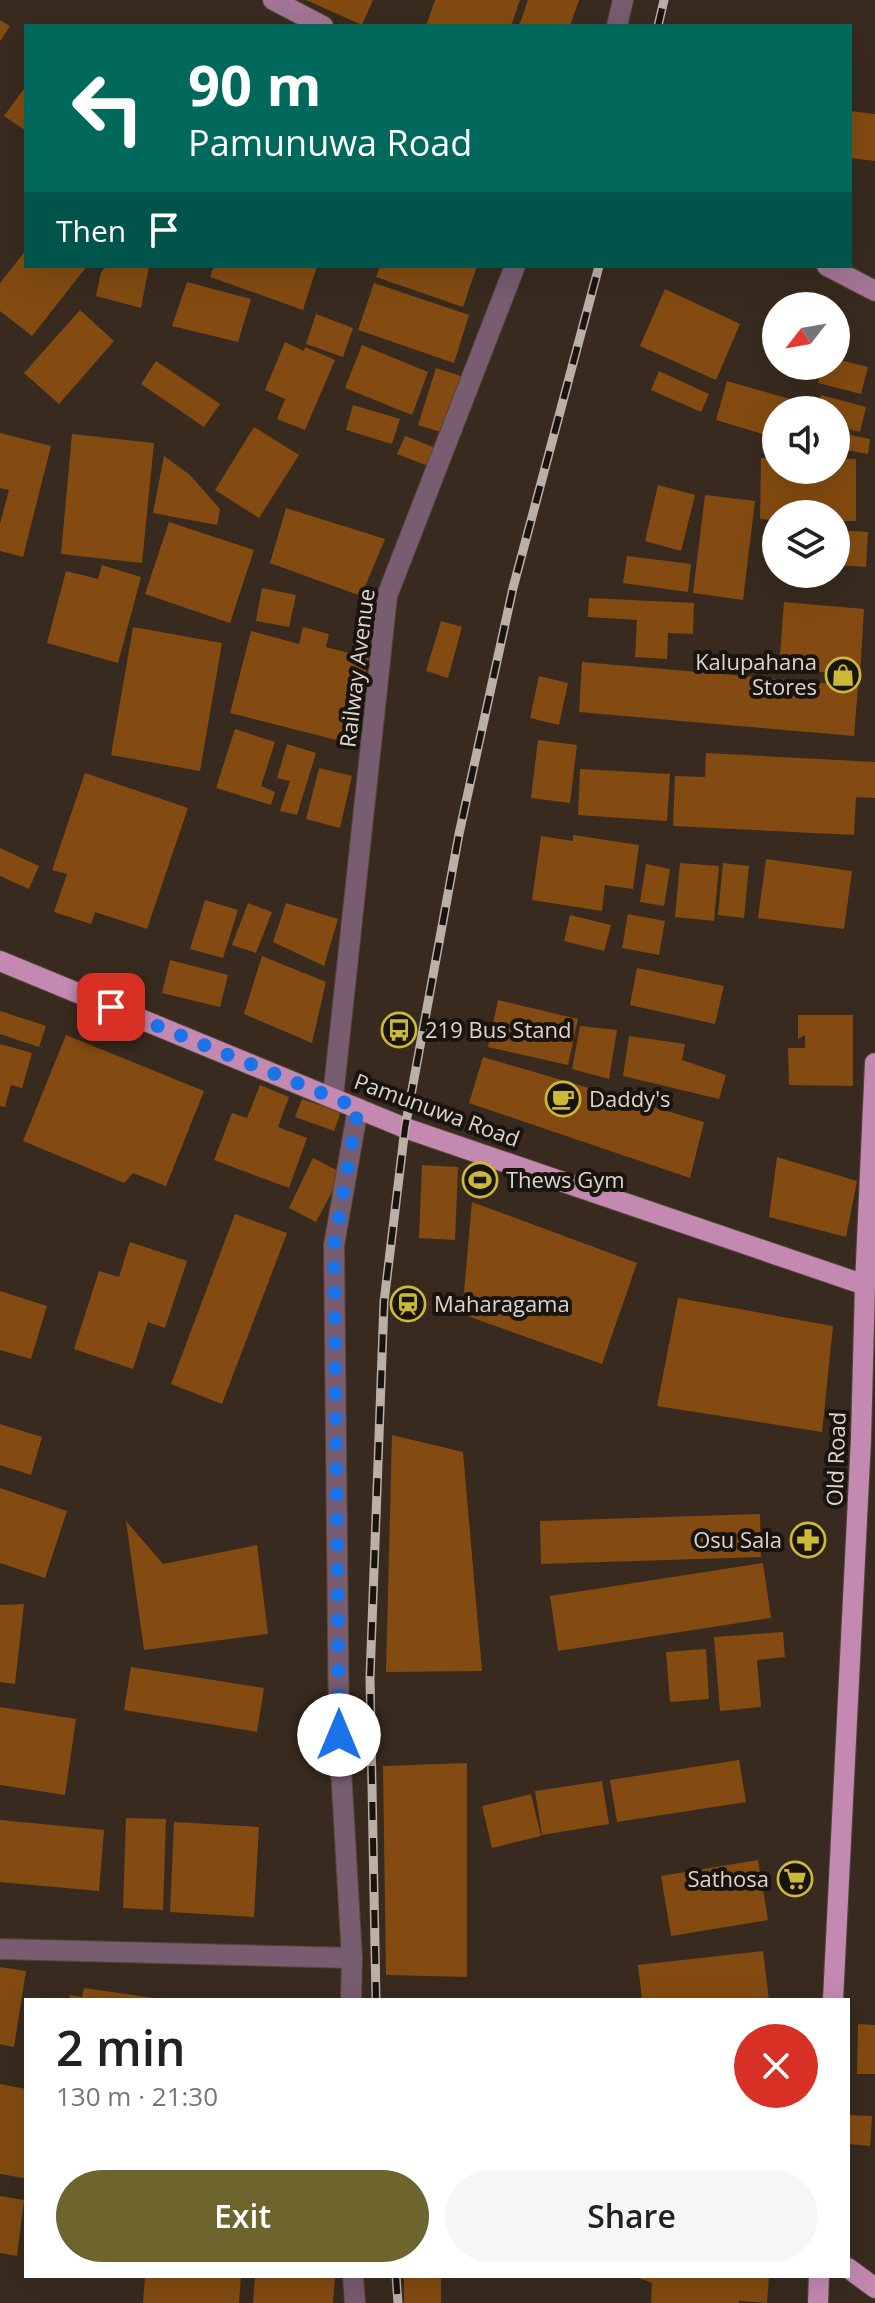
<!DOCTYPE html>
<html lang="en">
<head>
<meta charset="utf-8">
<style>
	:root { --surface:#fff; --page:#f6f6f6; --text:#202124; --muted:#757577; --accent:#6d652d }
	body { margin:0; font-family:"Open Sans",sans-serif; background:var(--page); color:var(--text); height:100vh; display:flex; flex-direction:column; font-size:30px; white-space:nowrap }
	* { box-sizing:border-box; margin:0 }
	p { font-size:26px; color:var(--muted) }
	.icon { flex:none; width:44px; height:44px; fill:none; stroke:currentColor; stroke-width:2; stroke-linecap:round; stroke-linejoin:round }
	.map { position:relative; flex:1; overflow:hidden }
	.panel { position:absolute; left:24px; top:1998px; width:826px; height:280px; display:flex; flex-direction:column; background:var(--surface); border-radius:0px; box-shadow:0 8px 32px #0002 }
	.panel>* { flex:none }
	.hud { position:absolute; left:24px; top:24px; width:828px; height:244px; border-radius:0px; box-shadow:0 8px 32px #0002; background:#00695c; color:#fff; overflow:hidden }
	.needle { width:52px; rotate:239deg }
	.tools { position:absolute; left:762px; top:292px; display:grid; gap:16px }
	.tools a { display:grid; place-items:center; width:88px; height:88px; border-radius:50%; background:var(--surface); box-shadow:0 8px 32px #0002; font-size:40px }
	.pin { position:absolute; display:grid; place-items:center; width:68px; height:68px; color:#fff; margin:-34px; border-radius:16px; box-shadow:0 4px 12px #0006 }
	.me { position:absolute; width:88px; margin:-44px; rotate:0deg; stroke-linejoin:round; filter:drop-shadow(0 0 6px #0008) }
	.turn { display:flex; align-items:center; gap:28px; height:168px; padding:0 32px; font-size:36px }
	.turn .icon { width:104px; height:104px; stroke-width:2.5 }
	.turn b { display:block; font-size:56px; line-height:68px }
	.then { display:flex; align-items:center; height:76px; padding:0 32px; background:#0003; gap:16px; font-size:30px }
	.round { display:grid; place-items:center; flex:none; width:84px; height:84px; border-radius:42px; background:var(--page) }
	.headline { display:flex; align-items:center; justify-content:space-between; height:136px; padding:0 32px }
	h1 { font-size:48px; font-weight:600; line-height:60px }
	.action { display:flex; gap:16px; margin-top:auto; padding:16px 32px }
	.action a { flex:1; height:92px; border-radius:48px; background:var(--accent); color:#fff; font-size:32px; font-weight:600; line-height:92px; text-align:center }
	.action a+a { background:var(--page); color:var(--text) }
	.map>svg:first-child { display:block }
	.building { fill:#834b11 }
	.lines { fill:none; stroke-linecap:round; stroke-linejoin:round }
	.street-casing { stroke:#53453a; stroke-width:22 }
	.secondary-casing { stroke:#53453a; stroke-width:22 }
	.primary-casing { stroke:#53453a; stroke-width:22 }
	.street { stroke:#785c6f; stroke-width:20 }
	.secondary { stroke:#a27694; stroke-width:20 }
	.primary { stroke:#c389b0; stroke-width:20 }
	.rail-casing { stroke:#bbb0a8; stroke-width:9 }
	.rail { stroke:#1a140f; stroke-width:6; stroke-dasharray:18; stroke-linecap:butt }
	.route { stroke:#1a73e8; stroke-width:14; stroke-dasharray:0 25.2 }
	.labels { text-anchor:middle; stroke-width:8; stroke-linejoin:round; paint-order:stroke }
	.poi-label { font-size:22px; fill:#ded4cd; stroke:#1a140f; text-anchor:start }
	.street-label { font-size:22px; fill:#ded4cd; stroke:#1a140f }
</style>
</head>
<body>
<div class="map">
<svg width="875" height="2303" viewBox="0 0 875 2303">
	<rect width="100%" height="100%" fill="#382a1e"/>
	<!-- building -->
	<g class="building">
		<polygon points="306,0 373,0 362,25"/>
		<polygon points="435,0 520,0 511,26 426,26"/>
		<polygon points="528,0 579,0 570,26 519,26"/>
		<polygon points="0,20 10,26 0,41"/>
		<polygon points="26,86 26,131 4,116"/>
		<polygon points="850,111 875,114 875,161 850,158"/>
		<polygon points="26,250 26,266 87,266 32,336 0,311 0,283"/>
		<polygon points="107,266 149,266 141,308 96,296 101,272"/>
		<polygon points="214,266 317,266 303,310 210,277"/>
		<polygon points="380,266 477,266 463,307 376,277"/>
		<polygon points="187,282 251,299 238,342 172,326"/>
		<polygon points="374,283 469,315 454,363 358,330"/>
		<polygon points="665,289 740,324 716,380 640,346"/>
		<polygon points="80,310 114,341 59,404 24,373"/>
		<polygon points="316,314 353,328 343,357 306,344"/>
		<polygon points="285,342 304,351 305,347 335,360 305,430 277,419 285,399 265,390"/>
		<polygon points="362,345 428,372 412,415 345,388"/>
		<polygon points="836,359 868,367 861,394 818,383 822,366 836,366"/>
		<polygon points="156,361 220,404 204,427 141,384"/>
		<polygon points="436,368 464,377 447,434 418,425"/>
		<polygon points="659,371 709,394 701,412 651,390"/>
		<polygon points="727,381 807,404 805,410 776,410 776,438 716,420"/>
		<polygon points="821,395 866,407 860,432 836,426 836,410 817,410"/>
		<polygon points="353,405 400,419 392,444 346,430"/>
		<polygon points="254,427 299,455 259,518 215,490"/>
		<polygon points="836,432 870,439 868,454 836,448"/>
		<polygon points="0,433 51,446 23,557 0,551 0,524 9,490 0,488"/>
		<polygon points="72,434 154,443 142,563 61,554"/>
		<polygon points="405,436 441,450 433,468 397,454"/>
		<polygon points="164,456 190,475 220,509 217,525 153,513"/>
		<polygon points="761,458 776,458 776,470 836,470 836,458 856,459 856,521 836,521 836,514 776,514 776,520 760,519"/>
		<polygon points="658,485 695,495 681,551 645,541"/>
		<polygon points="705,495 755,501 743,600 693,593"/>
		<polygon points="286,508 385,539 361,596 270,563"/>
		<polygon points="169,522 254,550 230,623 145,594"/>
		<polygon points="836,530 868,532 866,567 836,565"/>
		<polygon points="627,556 691,564 688,592 623,583"/>
		<polygon points="102,565 141,577 118,663 47,643 66,571 98,579"/>
		<polygon points="262,588 296,595 289,627 256,621"/>
		<polygon points="589,598 694,603 693,634 668,633 667,659 635,657 637,620 588,617"/>
		<polygon points="784,602 864,609 860,675 779,669"/>
		<polygon points="441,621 462,627 448,678 426,671"/>
		<polygon points="133,627 222,643 200,771 111,755"/>
		<polygon points="303,627 329,634 326,647 369,658 348,743 230,713 251,631 299,644"/>
		<polygon points="582,662 858,686 854,736 579,712"/>
		<polygon points="539,676 568,683 559,725 530,718"/>
		<polygon points="235,729 275,742 261,786 275,792 271,805 216,788"/>
		<polygon points="538,740 577,745 570,803 531,798"/>
		<polygon points="287,744 316,753 297,815 280,811 290,781 277,778"/>
		<polygon points="706,753 875,762 875,798 856,797 854,835 673,826 675,776 705,777"/>
		<polygon points="319,768 352,776 340,828 306,819"/>
		<polygon points="580,769 670,774 667,821 578,815"/>
		<polygon points="85,773 188,808 147,929 95,912 91,924 54,912 67,874 52,870"/>
		<polygon points="573,835 639,845 633,889 605,885 602,911 532,900 541,836 573,841"/>
		<polygon points="0,848 39,866 29,889 0,876"/>
		<polygon points="766,859 852,871 844,929 758,918"/>
		<polygon points="680,863 719,866 714,921 675,917"/>
		<polygon points="723,863 749,866 744,918 718,915"/>
		<polygon points="646,864 670,869 664,906 640,902"/>
		<polygon points="205,900 238,910 223,958 190,949"/>
		<polygon points="248,903 272,912 256,953 232,945"/>
		<polygon points="286,903 338,919 324,966 273,942"/>
		<polygon points="628,914 665,921 659,955 622,948"/>
		<polygon points="570,915 611,925 604,951 564,941"/>
		<polygon points="262,956 326,982 312,1043 244,1014"/>
		<polygon points="170,960 228,975 220,1007 162,993"/>
		<polygon points="637,968 724,986 715,1024 630,1005"/>
		<polygon points="498,1000 578,1019 568,1065 488,1047"/>
		<polygon points="0,1011 46,1026 39,1047 0,1034"/>
		<polygon points="798,1015 853,1015 853,1086 789,1085 788,1048 805,1048 805,1035 798,1039"/>
		<polygon points="580,1026 617,1030 609,1079 572,1069"/>
		<polygon points="66,1035 204,1091 166,1186 133,1173 124,1183 23,1141"/>
		<polygon points="629,1036 685,1044 682,1060 726,1075 719,1099 623,1076"/>
		<polygon points="0,1044 32,1053 22,1088 11,1085 5,1107 0,1106"/>
		<polygon points="483,1057 704,1122 690,1178 469,1103"/>
		<polygon points="260,1085 289,1097 278,1127 307,1138 289,1188 214,1160 232,1113 247,1118"/>
		<polygon points="302,1099 341,1112 334,1131 295,1117"/>
		<polygon points="777,1157 857,1181 846,1237 769,1217"/>
		<polygon points="313,1158 342,1173 316,1222 289,1208"/>
		<polygon points="422,1165 458,1167 455,1240 419,1238"/>
		<polygon points="472,1202 637,1263 602,1364 462,1314"/>
		<polygon points="235,1214 287,1233 222,1404 171,1384"/>
		<polygon points="130,1242 187,1261 165,1328 148,1322 133,1369 74,1349 99,1271 119,1277"/>
		<polygon points="0,1291 47,1306 31,1359 0,1350"/>
		<polygon points="678,1298 833,1326 822,1432 657,1406"/>
		<polygon points="0,1424 42,1437 31,1475 0,1465"/>
		<polygon points="392,1435 463,1452 482,1671 386,1672"/>
		<polygon points="0,1488 67,1511 45,1578 0,1563"/>
		<polygon points="760,1514 761,1557 541,1564 540,1521"/>
		<polygon points="126,1521 163,1564 257,1545 268,1634 144,1650"/>
		<polygon points="763,1563 771,1618 558,1651 550,1596"/>
		<polygon points="24,1604 15,1684 0,1682 0,1605"/>
		<polygon points="783,1632 785,1657 757,1660 761,1707 720,1711 714,1637"/>
		<polygon points="706,1649 709,1699 670,1702 666,1652"/>
		<polygon points="131,1667 264,1688 257,1732 124,1710"/>
		<polygon points="0,1707 76,1719 65,1795 0,1785"/>
		<polygon points="739,1760 746,1802 617,1822 610,1780"/>
		<polygon points="467,1763 467,1977 386,1975 383,1766"/>
		<polygon points="602,1781 609,1824 542,1835 535,1791"/>
		<polygon points="531,1794 541,1836 492,1848 482,1806"/>
		<polygon points="126,1818 166,1819 163,1910 123,1908"/>
		<polygon points="0,1820 104,1830 99,1891 0,1882"/>
		<polygon points="174,1822 259,1827 254,1917 170,1912"/>
		<polygon points="758,1860 768,1920 671,1936 661,1876"/>
		<polygon points="763,1951 769,2000 642,2000 638,1965"/>
		<polygon points="0,1967 26,1971 14,2047 0,2044"/>
		<polygon points="84,1988 154,1998 154,2000 69,2000 70,1995 82,1997"/>
		<polygon points="858,2024 875,2025 875,2074 857,2074"/>
		<polygon points="0,2084 26,2089 26,2165 24,2178 0,2174"/>
		<polygon points="849,2115 872,2116 870,2146 848,2144"/>
		<polygon points="0,2196 24,2200 17,2256 0,2253"/>
		<polygon points="145,2276 241,2276 239,2303 143,2303"/>
		<polygon points="255,2276 335,2276 333,2303 253,2303"/>
		<rect x="404" y="2276" width="37" height="27"/>
		<polygon points="633,2276 769,2276 767,2303 739,2301 739,2303 651,2303 652,2283"/>
	</g>
	<g class="lines">
		<!-- street casing -->
		<g class="street-casing">
			<g id="street">
				<polyline points="617,26 623,0"/>
				<polyline points="333,1097 387,596 515,266"/>
				<polyline points="0,1949 352,1958"/>
				<polyline points="351,2000 352,1958 339,1735 334,1245 358,1108"/>
				<polyline points="353,2276 355,2303"/>
			</g>
		</g>
		<!-- secondary casing -->
		<g class="secondary-casing">
			<g id="secondary">
				<polyline points="273,0 323,26"/>
				<polyline points="827,266 875,291"/>
			</g>
		</g>
		<!-- primary casing -->
		<g class="primary-casing">
			<g id="primary">
				<polyline points="0,961 405,1128 865,1285"/>
				<polyline points="833,2000 861,1439 865,1285 875,1063"/>
				<polyline points="848,2268 875,2288"/>
				<polyline points="818,2303 819,2276"/>
			</g>
		</g>
		<!-- street -->
		<use href="#street" class="street"/>
		<!-- secondary -->
		<use href="#secondary" class="secondary"/>
		<!-- primary -->
		<use href="#primary" class="primary"/>
		<!-- rail casing -->
		<g class="rail-casing">
			<g id="rail">
				<polyline points="658,26 664,0"/>
				<polyline points="376,2000 370,1678 384,1302 405,1128 459,834 513,588 599,266"/>
				<polyline points="396,2276 398,2303"/>
			</g>
		</g>
		<!-- rail -->
		<use href="#rail" class="rail"/>
	</g>
	<g class="lines">
		<!-- route -->
		<polyline class="route" points="111,1007 358,1108 334,1245 339,1735"/>
	</g>
	<!-- icons -->
	<defs>
		<g id="shop-ring" transform="scale(1.8)"><circle r="9.5" fill="#1a140f" stroke="#ccb939" stroke-width="1.5"/><path d="M-5-2.5h2.3a2.7 3.5 0 0 1 5.4 0H5L5.5 6h-11ZM-1.5-2.5h3a1.5 2.3 0 0 0-3 0Z" fill="#ccb939"/></g>
		<g id="bus-ring" transform="scale(1.8)"><circle r="9.5" fill="#1a140f" stroke="#ccb939" stroke-width="1.5"/><path d="M-5-6H5V4H4V6H2V4H-2V6H-4V4H-5ZM-3.5-4V0h7V-4ZM-3.5 1.2v1.5H-2V1.2ZM2 1.2v1.5H3.5V1.2Z" fill="#ccb939"/></g>
		<g id="cafe-ring" transform="scale(1.8)"><circle r="9.5" fill="#1a140f" stroke="#ccb939" stroke-width="1.5"/><path d="M-5.5-4.5H6V0H3Q3 3.5 0 3.5H-2.5Q-5.5 3.5-5.5 0ZM3-3.2v2h1.7v-2ZM-6 4.5H4V6H-6Z" fill="#ccb939"/></g>
		<g id="stadium-ring" transform="scale(1.8)"><circle r="9.5" fill="#1a140f" stroke="#ccb939" stroke-width="1.5"/><path d="M0-5a6.5 5 0 1 0 0 10a6.5 5 0 1 0 0-10ZM-3.5-1.8h7v3.6h-7Z" fill="#ccb939"/></g>
		<g id="station-ring" transform="scale(1.8)"><circle r="9.5" fill="#1a140f" stroke="#ccb939" stroke-width="1.5"/><path d="M-3-6H3Q5-6 5-4V2Q5 4 3 4L4.5 6H3L1.5 4h-3L-3 6H-4.5L-3 4Q-5 4-5 2V-4Q-5-6-3-6ZM-3.5-4v3h7v-3ZM-3.5 1v1.5H-2V1ZM2 1v1.5H3.5V1Z" fill="#ccb939"/></g>
		<g id="pharmacy-ring" transform="scale(1.8)"><circle r="9.5" fill="#1a140f" stroke="#ccb939" stroke-width="1.5"/><path d="M-2-6h4v4h4v4h-4v4h-4v-4h-4v-4h4Z" fill="#ccb939"/></g>
		<g id="supermarket-ring" transform="scale(1.8)"><circle r="9.5" fill="#1a140f" stroke="#ccb939" stroke-width="1.5"/><path d="M-6-5.5h2.5l.6 2H6L4.5 2H-2.5L-4.4-4H-6ZM-1.5 3.2a1.3 1.3 0 1 0 .1 0ZM3 3.2a1.3 1.3 0 1 0 .1 0Z" fill="#ccb939"/></g>
	</defs>
	<g fill-rule="evenodd">
		<use href="#shop-ring" x="843" y="675"/>
		<use href="#bus-ring" x="399" y="1030"/>
		<use href="#cafe-ring" x="563" y="1099"/>
		<use href="#stadium-ring" x="480" y="1180"/>
		<use href="#station-ring" x="408" y="1304"/>
		<use href="#pharmacy-ring" x="808" y="1540"/>
		<use href="#supermarket-ring" x="795" y="1879"/>
	</g>
	<g class="labels">
		<!-- poi labels -->
		<g class="poi-label">
			<text x="817" y="670" text-anchor="end">Kalupahana<tspan x="817" dy="25">Stores</tspan></text>
			<text x="425" y="1038">219 Bus Stand</text>
			<text x="589" y="1107">Daddy's</text>
			<text x="506" y="1188">Thews Gym</text>
			<text x="434" y="1312">Maharagama</text>
			<text x="782" y="1548" text-anchor="end">Osu Sala</text>
			<text x="769" y="1887" text-anchor="end">Sathosa</text>
		</g>
		<!-- street labels -->
		<g class="street-label">
			<text transform="translate(357 668) rotate(-83)" y="8">Railway Avenue</text>
			<text transform="translate(437 1110) rotate(20)" y="8">Pamunuwa Road</text>
			<text transform="translate(836 1459) rotate(-88)" y="8">Old Road</text>
		</g>
	</g>
</svg>
<div class="tools">
<a><svg class="needle" viewBox="-14 -14 28 28"><path d="M0-13l5 13h-10z" fill="#e53935"/><path d="M0 13l5-13h-10z" fill="#757577"/></svg></a>
<a><svg class="icon" aria-label="sound" viewBox="0 0 24 24"><path d="M4 9h4l5-4v14l-5-4H4zM17 9q2 3 0 6"/></svg></a>
<a><svg class="icon" aria-label="layers" viewBox="0 0 24 24"><path d="M12 4l9 5-9 5-9-5zM3 14l9 5 9-5"/></svg></a>
</div>
<div class="pin" style="left:111px;top:1007px;background:#d93025"><svg class="icon" aria-label="arrive" viewBox="0 0 24 24"><path d="M6 21V4h12l-3 4 3 4H6"/></svg></div>
<svg class="me" style="left:339px;top:1735px" viewBox="-20 -20 40 40"><circle r="19" fill="#fff"/><path d="M0-13L10 11 0 6-10 11z" fill="#1a73e8"/></svg>
<div class="hud">
<div class="turn"><svg class="icon" aria-label="left" viewBox="0 0 24 24"><path d="M17 20v-9H6M10 6l-5 5 5 5"/></svg><div><b>90 m</b>Pamunuwa Road</div></div>
<div class="then">Then<svg class="icon" aria-label="arrive" viewBox="0 0 24 24"><path d="M6 21V4h12l-3 4 3 4H6"/></svg></div>
</div>
<section class="panel">
<div class="headline"><div><h1>2 min</h1><p>130 m · 21:30</p></div><a class="round" style="background:#d93025;color:#fff"><svg class="icon" aria-label="close" viewBox="0 0 24 24"><path d="M6 6l12 12M18 6L6 18"/></svg></a></div>
<div class="action"><a>Exit</a><a>Share</a></div>
</section>
</div>
</body>
</html>
